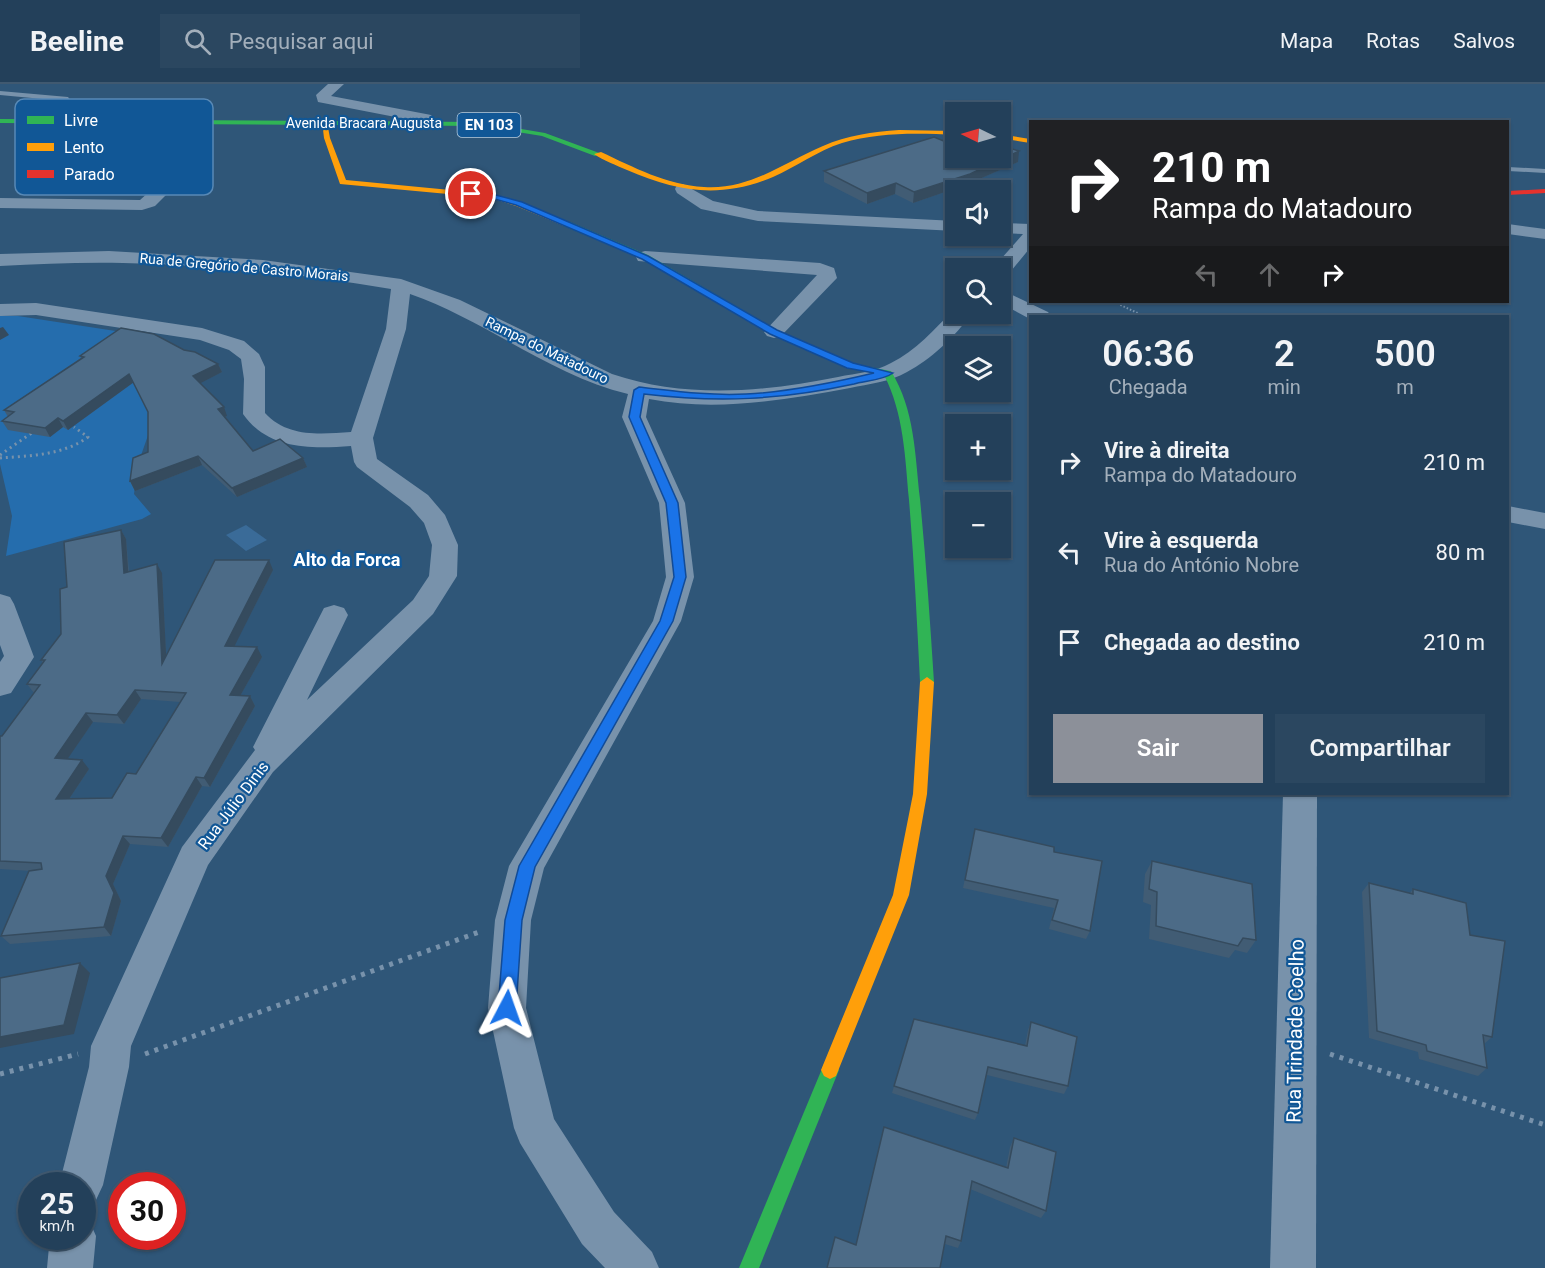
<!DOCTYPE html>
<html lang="pt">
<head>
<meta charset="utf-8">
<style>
	:root { --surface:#23405a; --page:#2b4760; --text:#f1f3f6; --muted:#a3afbb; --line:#405970; --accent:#8c9099 }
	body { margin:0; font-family:Roboto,sans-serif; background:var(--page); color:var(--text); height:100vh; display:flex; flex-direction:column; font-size:22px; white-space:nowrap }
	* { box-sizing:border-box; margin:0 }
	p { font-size:20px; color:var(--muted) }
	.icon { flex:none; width:33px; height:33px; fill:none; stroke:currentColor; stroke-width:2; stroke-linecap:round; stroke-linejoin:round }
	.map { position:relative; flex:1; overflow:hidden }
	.details { position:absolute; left:1029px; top:231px; width:480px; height:480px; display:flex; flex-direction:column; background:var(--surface); border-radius:0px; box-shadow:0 2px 4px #0004,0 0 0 2px var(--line) }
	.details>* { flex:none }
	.guide { position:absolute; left:1029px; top:36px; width:480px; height:183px; border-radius:0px; box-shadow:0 2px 4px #0004,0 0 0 2px var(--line); background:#202124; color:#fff; overflow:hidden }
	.needle { width:39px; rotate:275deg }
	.fabs { position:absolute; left:945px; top:18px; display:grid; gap:12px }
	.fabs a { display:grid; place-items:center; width:66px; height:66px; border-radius:0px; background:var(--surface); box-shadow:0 2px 4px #0004,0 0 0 2px var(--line); font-size:30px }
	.speed { position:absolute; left:18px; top:1088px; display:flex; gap:12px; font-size:30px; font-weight:700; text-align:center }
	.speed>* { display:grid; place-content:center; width:78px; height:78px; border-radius:50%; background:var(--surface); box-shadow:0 2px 4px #0004,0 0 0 2px var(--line); line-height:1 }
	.speed small { font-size:15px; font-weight:400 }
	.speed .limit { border:9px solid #d22; background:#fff; color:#111 }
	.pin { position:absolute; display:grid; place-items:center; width:51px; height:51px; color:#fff; margin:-26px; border:3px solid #fff; border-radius:50%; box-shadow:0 2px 6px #0007 }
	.me { position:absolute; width:66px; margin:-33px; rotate:4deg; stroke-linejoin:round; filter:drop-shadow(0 0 4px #0008) }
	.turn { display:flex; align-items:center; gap:21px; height:126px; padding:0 24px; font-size:27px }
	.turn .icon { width:78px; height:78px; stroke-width:2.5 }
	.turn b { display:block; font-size:42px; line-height:51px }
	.lanes { display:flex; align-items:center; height:57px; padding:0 24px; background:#0003; justify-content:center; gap:30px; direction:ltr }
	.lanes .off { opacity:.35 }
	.eta { display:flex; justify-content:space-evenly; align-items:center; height:102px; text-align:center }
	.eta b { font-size:36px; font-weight:600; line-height:42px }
	.cta { display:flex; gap:12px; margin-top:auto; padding:12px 24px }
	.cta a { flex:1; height:69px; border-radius:0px; background:var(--accent); color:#fff; font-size:24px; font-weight:600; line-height:69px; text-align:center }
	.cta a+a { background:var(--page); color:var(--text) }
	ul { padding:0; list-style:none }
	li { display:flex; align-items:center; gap:18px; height:90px; padding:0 24px }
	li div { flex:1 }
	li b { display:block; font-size:22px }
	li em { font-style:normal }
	header { display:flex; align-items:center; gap:36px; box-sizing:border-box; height:84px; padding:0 30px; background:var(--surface); border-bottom:2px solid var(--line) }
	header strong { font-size:28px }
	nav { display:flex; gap:33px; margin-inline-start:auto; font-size:21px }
	.search { width:420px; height:54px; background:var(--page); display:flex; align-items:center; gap:15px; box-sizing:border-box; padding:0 21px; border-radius:0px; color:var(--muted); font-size:22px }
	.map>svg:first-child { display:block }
	.green { fill:#256dad }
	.water { fill:#3a6b98 }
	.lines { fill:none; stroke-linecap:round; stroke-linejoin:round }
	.path-far2 { stroke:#7892ab; stroke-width:2; stroke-dasharray:1.5 2; stroke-linecap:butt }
	.path-far1 { stroke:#7892ab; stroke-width:3; stroke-dasharray:2 4; stroke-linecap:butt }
	.path { stroke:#7892ab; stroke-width:5; stroke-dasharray:4 6; stroke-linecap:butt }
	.lane { fill:#7892ab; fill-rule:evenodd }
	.street { fill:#7892ab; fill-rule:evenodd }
	.fast { fill:#30b455; fill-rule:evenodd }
	.slow { fill:#ff9f0a; fill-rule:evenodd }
	.jam { fill:#e5322d; fill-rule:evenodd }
	.wall { fill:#415c74; fill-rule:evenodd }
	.shaded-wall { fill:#354b5e }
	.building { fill:#4c6b87; stroke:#354b5e; stroke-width:1.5; fill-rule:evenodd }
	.route { fill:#1a73e8; stroke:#114b97; stroke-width:1.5 }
	.labels { text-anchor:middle; stroke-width:4.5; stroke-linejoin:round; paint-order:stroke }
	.far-street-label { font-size:14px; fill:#fff; stroke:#115796 }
	.shield { fill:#115796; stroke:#b8cde0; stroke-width:1.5 }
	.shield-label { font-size:15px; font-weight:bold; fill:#fff }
	.street-label { font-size:16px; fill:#fff; stroke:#115796 }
	.neighbourhood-label { font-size:18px; font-weight:bold; fill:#fff; stroke:#115796 }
	.near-street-label { font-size:20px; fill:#fff; stroke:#115796 }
	.key { fill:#115796; stroke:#5889b6; stroke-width:1.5 }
	.key-label { font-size:16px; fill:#fff }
</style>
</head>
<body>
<header>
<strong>Beeline</strong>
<div class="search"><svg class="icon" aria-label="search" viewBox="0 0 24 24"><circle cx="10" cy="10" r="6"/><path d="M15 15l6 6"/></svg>Pesquisar aqui</div>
<nav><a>Mapa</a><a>Rotas</a><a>Salvos</a></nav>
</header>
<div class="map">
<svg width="1545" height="1184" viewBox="0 0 1545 1184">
	<rect width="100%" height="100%" fill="#2f5678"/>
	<!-- green -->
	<polygon class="green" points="0,232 18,232 122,248 133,296 153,337 138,380 134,410 151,430 142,435 6,472 12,432 0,380"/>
	<!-- water -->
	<polygon class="water" points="246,441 267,456 246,467 226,451"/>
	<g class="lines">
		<!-- path-far2 -->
		<polyline class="path-far2" points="1114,218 1144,232"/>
		<!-- path-far1 -->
		<g class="path-far1">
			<polyline points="0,371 33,348"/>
			<path d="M0,374C29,372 64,371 88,353L74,343"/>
		</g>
		<!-- path -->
		<g class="path">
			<polyline points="145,970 479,848"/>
			<polyline points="1330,970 1545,1041"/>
			<polyline points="0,990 78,970"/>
		</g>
		<!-- lane -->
		<g class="lane">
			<polygon points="0,7 68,13 72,18 41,41 38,41 38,37 64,17 0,11"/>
			<polygon points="1508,83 1545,85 1545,89 1508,87"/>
		</g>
		<!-- street -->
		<g class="street">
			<polygon points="328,0 344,0 331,12 426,30 431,31 437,38 429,43 421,38 318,18 316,11"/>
			<polygon points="68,34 76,39 58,58 105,79 172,81 187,90 155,122 142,126 0,124 0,114 140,116 168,91 102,89 45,64 41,56 43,53 63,36"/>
			<polygon points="683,100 713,117 758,127 956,137 956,147 758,137 701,125 677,109 675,105 677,101"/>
			<polygon points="1000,139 1030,140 1030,164 1007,192 1000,194 1000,184 993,184 1023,150 1000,149"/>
			<polygon points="1508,140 1545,145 1545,155 1508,150"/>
			<path d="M109,167L263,176L401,195L460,216L612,290C685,315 764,308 838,293C857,289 875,288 891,279C916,267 934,245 954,226L956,230H971C956,252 930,276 907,288C889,298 869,300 850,304C784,316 716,328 649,315L646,333L685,419L694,493L681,537L544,784L531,836L526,924L554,1035L614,1128L652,1168L659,1184H605L582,1160L520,1059L514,1044L488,924L495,836L509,782L653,537L666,493L659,419L622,333L628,310C550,291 485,236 410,210L406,245L373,354L377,375L428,411L445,431L458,461L457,492L433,530L273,688L208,781L131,962L129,983L103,1101L96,1116L82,1122V1101H59L89,983L91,962L182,763L255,666L253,663L324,524L334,521L344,524L348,531L307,616L413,516L429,492L432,461L424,439L410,423L357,383L354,378L351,362C311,365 268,366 243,330L244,295L241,275L229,266L200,256L36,231L0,232V220L36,219L202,244L244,257L259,270L265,283V329C288,354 321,350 351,348L386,245L391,205C302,190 213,181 123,179C82,178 41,180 0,182V170Z"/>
			<polygon points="645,167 820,179 834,184 837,194 781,252 774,254 767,252 764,248 817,191 638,177 636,173 638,169"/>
			<polygon points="1000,205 1048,228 1051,232 1030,232 1030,235 1000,219"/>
			<polygon points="1508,422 1545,429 1545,445 1508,438"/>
			<polygon points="0,510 10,513 14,520 34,573 11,609 0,612 0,578 4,572 0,561"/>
			<polygon points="1283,710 1317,710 1316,1184 1270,1184"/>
			<polygon points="82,1133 89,1136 96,1152 93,1184 47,1184 50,1152 82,1152"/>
		</g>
		<!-- fast -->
		<g class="fast">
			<polygon points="0,35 481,38 545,49 602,70 595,72 542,52 481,42 0,39"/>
			<path d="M564,138H570L648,171L777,246L853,280L891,287C915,326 915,371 920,415C926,476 930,537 934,598L932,602H922L920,598C917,537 914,476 909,416C905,373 904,330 884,291L847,284L771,250L642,175L564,142Z"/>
			<polygon points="830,977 836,980 839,986 759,1184 739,1184 824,980"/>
		</g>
		<!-- slow -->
		<g class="slow">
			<polygon points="322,37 327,38 330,54 346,96 492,110 522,118 571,140 564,142 516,122 491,114 340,100 324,54"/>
			<path d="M899,46L956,47V51C918,49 879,48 842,59C817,67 796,83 773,93C720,115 678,108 627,86C616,81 604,77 594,70L601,68C633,83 667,101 704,103C750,106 783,79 823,62C847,51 873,48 899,46Z"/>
			<polygon points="1000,50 1030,55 1030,59 1000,54"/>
			<polygon points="927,593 934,598 927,710 909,811 836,992 830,995 824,992 821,986 893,811 913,710 920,598"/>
		</g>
		<!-- jam -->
		<polygon class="jam" points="1545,105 1545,109 1508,111 1508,107"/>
	</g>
	<!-- wall -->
	<g class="wall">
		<polygon points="956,74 1018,78 968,100 913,119 895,110 867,120 824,98 824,87"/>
		<polygon points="184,266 218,280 222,288 200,299 227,332 225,333 253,367 303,374 307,383 237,413 202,381 135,407 130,397 148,368 148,328 134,298 68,346 63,343 50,353 8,346 2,337 8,333 4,326 81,274 80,272"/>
		<path d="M121,446L126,455L129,487L162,489L166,571L273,486L234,562L262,573L240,612H250L255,622L210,703L202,702L168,763L130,760L113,800L121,817L111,852L10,860L1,852L31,787L0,785V652H2L34,609L27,600L43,579L41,576L61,550L67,503ZM141,615L180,618L136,690L112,714L69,715L89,685L67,675L93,638L124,640Z"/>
		<polygon points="973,754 1054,768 1090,847 1086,855 1049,845 1054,824 963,804"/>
		<polygon points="1152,777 1256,856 1247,869 1235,866 1229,874 1149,855 1151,821 1143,818 1145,790"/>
		<polygon points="1369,799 1409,810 1413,805 1470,851 1492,953 1484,960 1487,984 1478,992 1419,975 1418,968 1369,954 1362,808"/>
		<polygon points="1031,938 1068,1002 1064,1010 987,991 978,1029 975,1036 892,1009 894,1002 1025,962 1028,946"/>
		<polygon points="884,1043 1006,1084 1010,1063 1014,1054 1046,1127 1041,1134 970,1105 961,1157 958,1164 945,1160 827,1184 856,1161"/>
	</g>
	<!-- shaded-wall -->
	<g class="shaded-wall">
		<polygon points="1019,67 1018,78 968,100 913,119 914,108"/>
		<polygon points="896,99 895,110 867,120 867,109"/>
		<polygon points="3,243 9,251 0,256 0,244"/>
		<polygon points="218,280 222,288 197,301 193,292"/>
		<polygon points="129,290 134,298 68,346 63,337"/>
		<polygon points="224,323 227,332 222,334 218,325"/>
		<polygon points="58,334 63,343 50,353 45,344"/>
		<polygon points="198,372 202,381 135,407 130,397"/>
		<polygon points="303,374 307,383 237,413 232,404"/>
		<polygon points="121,446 126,455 129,498 124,489"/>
		<polygon points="269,476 273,486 230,571 225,562"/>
		<polygon points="157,480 162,489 167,589 162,580"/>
		<polygon points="257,563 262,573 235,621 230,611"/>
		<polygon points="135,606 141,615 124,640 117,631"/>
		<polygon points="250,612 255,622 210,703 204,694"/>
		<polygon points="86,629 93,638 62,683 55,674"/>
		<polygon points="82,676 89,685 63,724 56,715"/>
		<polygon points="196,693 202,702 168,763 161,754"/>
		<polygon points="123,752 130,760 113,800 121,817 111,852 104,843 106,792"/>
		<polygon points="80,879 90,889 74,950 0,964 0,953"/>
	</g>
	<!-- building -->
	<g class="building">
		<polygon points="934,53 956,62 956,74 1000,74 1000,61 1019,67 970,90 914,108 896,99 867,109 824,87"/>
		<polygon points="121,244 154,250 184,266 195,268 218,280 193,292 224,323 218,325 253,367 280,355 303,374 232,404 198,372 130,397 133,374 148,368 148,328 129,290 63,337 58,334 45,344 2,337 14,328 4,326 84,273 80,272"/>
		<path d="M121,446L124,489L157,480L162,580L215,476H269L225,562L257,563L230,611L250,612L204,694L196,693L161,754L123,752L106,792L114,809L104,843L1,852L29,787L42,785L41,779L0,777V652H2L40,601L27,600L45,576H41L61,550L60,505L67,503L64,458ZM135,606L186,609L136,690L127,689L112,714L56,715L82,676L55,674L86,629L117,631Z"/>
		<polygon points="975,745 1054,763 1054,768 1102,777 1090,847 1052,836 1058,816 965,796"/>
		<polygon points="1152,777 1252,800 1256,856 1243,854 1238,862 1156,842 1157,808 1149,805"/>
		<polygon points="1369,799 1413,810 1413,805 1466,819 1470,851 1505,857 1492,953 1483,951 1487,984 1427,967 1426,961 1377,947"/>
		<polygon points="80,879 64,941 0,953 0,894"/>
		<polygon points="914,935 1027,962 1031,938 1077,953 1068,1002 988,983 978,1029 894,1002"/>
		<polygon points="884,1043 1008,1084 1014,1054 1056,1068 1046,1127 972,1097 961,1157 946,1152 940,1184 827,1184 835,1153 856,1161"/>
	</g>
	<!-- route -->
	<path class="route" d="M468,108L492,110L522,118L648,172L777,246L853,279L893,289C884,296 865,297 854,300C780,316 719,319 644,310L640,333L678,419L686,493L673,537L535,783L522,836L516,924L514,930L507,932L501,930L498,924L505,836L519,782L660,537L674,493L666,419L629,333L634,306L639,303C675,307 710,312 746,310C789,308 832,299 874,289L847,284L770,250L642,175L516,121L491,114L468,112Z"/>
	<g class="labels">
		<!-- far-street labels -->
		<g class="far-street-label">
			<text x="364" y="44">Avenida Bracara Augusta</text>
			<text transform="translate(244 183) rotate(5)" y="5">Rua de Gregório de Castro Morais</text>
			<text transform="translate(547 266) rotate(26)" y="5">Rampa do Matadouro</text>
		</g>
		<!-- shield labels -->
		<rect class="shield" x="457.5" y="29" width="63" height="24" rx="4.5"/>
		<g class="shield-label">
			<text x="489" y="46">EN 103</text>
		</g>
		<!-- street labels -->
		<g class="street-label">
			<text transform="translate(233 721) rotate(-53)" y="6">Rua Júlio Dinis</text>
		</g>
		<!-- neighbourhood labels -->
		<g class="neighbourhood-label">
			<text x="347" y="482">Alto da Forca</text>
		</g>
		<!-- near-street labels -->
		<g class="near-street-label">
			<text transform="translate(1295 947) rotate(-89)" y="7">Rua Trindade Coelho</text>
		</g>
	</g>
	<!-- legend -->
	<rect x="15" y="15" width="198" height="96" rx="9" class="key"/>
	<rect x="27" y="32" width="27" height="8" fill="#30b455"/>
	<rect x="27" y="59" width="27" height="8" fill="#ff9f0a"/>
	<rect x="27" y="86" width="27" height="8" fill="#e5322d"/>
	<g class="key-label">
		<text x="64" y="42">Livre</text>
		<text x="64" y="69">Lento</text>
		<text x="64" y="96">Parado</text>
	</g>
</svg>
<div class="fabs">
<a><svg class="needle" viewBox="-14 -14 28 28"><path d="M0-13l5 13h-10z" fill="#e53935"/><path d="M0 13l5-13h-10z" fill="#a3afbb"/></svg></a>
<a><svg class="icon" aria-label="sound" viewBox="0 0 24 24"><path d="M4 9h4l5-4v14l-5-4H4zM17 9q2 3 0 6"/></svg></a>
<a><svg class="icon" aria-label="search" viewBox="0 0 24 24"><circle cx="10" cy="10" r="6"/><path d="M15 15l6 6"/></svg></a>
<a><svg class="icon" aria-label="layers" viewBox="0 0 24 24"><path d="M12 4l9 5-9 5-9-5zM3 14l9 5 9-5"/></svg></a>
<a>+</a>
<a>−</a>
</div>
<div class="speed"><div>25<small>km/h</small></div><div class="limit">30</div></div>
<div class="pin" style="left:471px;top:110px;background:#d93025"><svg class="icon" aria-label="arrive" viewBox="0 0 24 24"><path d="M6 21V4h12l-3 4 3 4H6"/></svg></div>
<svg class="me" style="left:507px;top:924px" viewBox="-20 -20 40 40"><path d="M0-17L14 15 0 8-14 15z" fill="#1a73e8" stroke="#fff" stroke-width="4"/></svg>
<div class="guide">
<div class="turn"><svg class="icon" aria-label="right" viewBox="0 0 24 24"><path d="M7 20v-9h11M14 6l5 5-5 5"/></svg><div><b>210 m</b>Rampa do Matadouro</div></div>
<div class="lanes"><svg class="icon off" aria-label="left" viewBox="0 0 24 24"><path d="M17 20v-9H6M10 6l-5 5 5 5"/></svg><svg class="icon off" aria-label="ahead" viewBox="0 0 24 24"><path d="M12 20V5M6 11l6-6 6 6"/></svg><svg class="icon" aria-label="right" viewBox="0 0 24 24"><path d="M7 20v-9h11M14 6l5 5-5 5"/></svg></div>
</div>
<section class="details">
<div class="eta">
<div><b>06:36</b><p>Chegada</p></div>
<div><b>2</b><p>min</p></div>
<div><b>500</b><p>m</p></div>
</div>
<ul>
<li><svg class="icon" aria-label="right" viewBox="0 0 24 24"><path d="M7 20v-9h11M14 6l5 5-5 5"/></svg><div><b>Vire à direita</b><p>Rampa do Matadouro</p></div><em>210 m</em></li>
<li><svg class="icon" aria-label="left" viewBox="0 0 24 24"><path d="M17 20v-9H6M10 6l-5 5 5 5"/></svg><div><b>Vire à esquerda</b><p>Rua do António Nobre</p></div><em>80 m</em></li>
<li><svg class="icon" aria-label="arrive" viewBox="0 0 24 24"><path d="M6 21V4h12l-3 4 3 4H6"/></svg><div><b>Chegada ao destino</b></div><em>210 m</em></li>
</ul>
<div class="cta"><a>Sair</a><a>Compartilhar</a></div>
</section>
</div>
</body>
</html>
